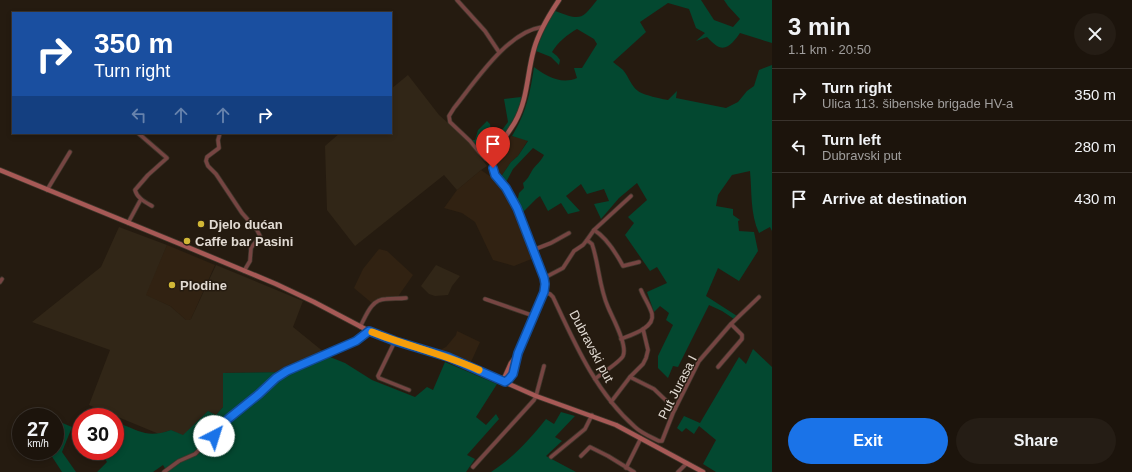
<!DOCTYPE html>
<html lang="en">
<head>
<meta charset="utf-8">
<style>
	:root { --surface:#1c140c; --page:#251d15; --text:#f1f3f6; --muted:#a09e9d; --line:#3a332d; --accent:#1a73e8 }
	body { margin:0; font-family:Helvetica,sans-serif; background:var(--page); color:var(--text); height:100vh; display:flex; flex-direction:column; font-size:15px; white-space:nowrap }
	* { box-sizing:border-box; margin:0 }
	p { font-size:13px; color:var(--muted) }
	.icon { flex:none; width:22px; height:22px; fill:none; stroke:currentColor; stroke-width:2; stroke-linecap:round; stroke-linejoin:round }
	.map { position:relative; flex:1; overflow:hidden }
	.drawer { display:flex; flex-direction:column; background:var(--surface); width:360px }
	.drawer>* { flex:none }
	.banner { position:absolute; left:12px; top:12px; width:380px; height:122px; border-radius:0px; box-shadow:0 2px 6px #0003,0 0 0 1px var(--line); background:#1a4fa0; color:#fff; overflow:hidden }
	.speed { position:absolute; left:12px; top:408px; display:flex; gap:8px; font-size:20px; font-weight:700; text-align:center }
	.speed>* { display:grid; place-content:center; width:52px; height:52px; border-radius:50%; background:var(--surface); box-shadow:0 2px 6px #0003,0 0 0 1px var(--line); line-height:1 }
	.speed small { font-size:10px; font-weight:400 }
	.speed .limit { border:6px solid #d22; background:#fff; color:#111 }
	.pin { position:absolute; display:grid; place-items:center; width:34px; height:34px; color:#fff; margin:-41px -17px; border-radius:50% 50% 50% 0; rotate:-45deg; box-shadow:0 0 4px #0007 }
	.pin .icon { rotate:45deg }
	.me { position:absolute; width:44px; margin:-22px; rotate:40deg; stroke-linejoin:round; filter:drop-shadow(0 0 3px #0008) }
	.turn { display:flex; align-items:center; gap:14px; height:84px; padding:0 16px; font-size:18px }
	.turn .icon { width:52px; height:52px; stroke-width:2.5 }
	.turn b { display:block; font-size:28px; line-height:34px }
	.lanes { display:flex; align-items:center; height:38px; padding:0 16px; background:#0003; justify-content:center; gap:20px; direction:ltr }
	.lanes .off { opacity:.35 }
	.round { display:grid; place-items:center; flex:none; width:42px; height:42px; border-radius:21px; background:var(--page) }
	.summary { display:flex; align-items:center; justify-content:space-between; height:68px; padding:0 16px }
	h1 { font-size:24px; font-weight:700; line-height:30px }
	.action { display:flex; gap:8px; margin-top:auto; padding:8px 16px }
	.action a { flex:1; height:46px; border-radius:24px; background:var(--accent); color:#fff; font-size:16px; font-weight:700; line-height:46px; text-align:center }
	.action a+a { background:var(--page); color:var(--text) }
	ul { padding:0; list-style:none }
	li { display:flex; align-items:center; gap:12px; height:52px; padding:0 16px; border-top:1px solid var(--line) }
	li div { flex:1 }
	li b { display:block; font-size:15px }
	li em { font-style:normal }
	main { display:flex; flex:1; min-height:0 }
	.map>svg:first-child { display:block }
	.built { fill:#312212 }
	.industrial { fill:#312617 }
	.green { fill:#034830 }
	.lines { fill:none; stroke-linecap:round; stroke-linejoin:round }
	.minor-casing { stroke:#3f362b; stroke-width:5 }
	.secondary-casing { stroke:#3f362b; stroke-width:6 }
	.minor { stroke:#764542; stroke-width:3.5 }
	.secondary { stroke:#a75956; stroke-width:4.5 }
	.route-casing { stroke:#114b97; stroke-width:10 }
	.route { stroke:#1a73e8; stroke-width:7 }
	.slow { stroke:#f59e0b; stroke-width:7 }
	.poi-dot { fill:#d1b736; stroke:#251b10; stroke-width:1.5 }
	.labels { text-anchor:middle; stroke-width:3; stroke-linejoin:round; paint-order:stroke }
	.poi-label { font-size:13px; font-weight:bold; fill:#e1dad2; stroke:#251b10; text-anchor:start }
	.street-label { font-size:13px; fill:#e1dad2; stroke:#251b10 }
</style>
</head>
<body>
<main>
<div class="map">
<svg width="772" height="472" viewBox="0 0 772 472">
	<rect width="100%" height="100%" fill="#251b10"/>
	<!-- built -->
	<g class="built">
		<polygon points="511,136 528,140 518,156 511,162 500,178 497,172 496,163 498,156"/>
		<polygon points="481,170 494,179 503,188 514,207 534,258 514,266 493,260 475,222 462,213 444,208 457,190"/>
		<polygon points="167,245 215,265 191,319 189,320 186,320 170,306 145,295"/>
		<polygon points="379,249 387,251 413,275 397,298 388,297 373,304 354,288 363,269"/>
		<polygon points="457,331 480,342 471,362 452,354 443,352 440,350 446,347 456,335"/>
	</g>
	<!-- industrial -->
	<g class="industrial">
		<polygon points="408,75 439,115 468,141 487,166 481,170 457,190 444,175 355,246 327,210 325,146 340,133 391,133 391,89"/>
		<polygon points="119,227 167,245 146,295 170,306 186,320 189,320 191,319 216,265 303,301 293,327 330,357 291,372 223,373 223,407 216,415 208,411 183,436 171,430 159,434 89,405 110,350 32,322 101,267"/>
		<polygon points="436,265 460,276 452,286 448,295 435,296 429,294 421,286"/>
	</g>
	<!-- green -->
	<g class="green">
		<path d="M597,0H701L714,20L733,27L740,19L728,6L724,0H772V43L740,33C735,40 727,52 717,46C714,44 710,40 707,37L696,41L705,33L696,28L689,9L668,3L640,22L646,32L613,62C616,65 620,67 623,70C629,77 631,86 638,91C643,95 662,99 668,100L677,91L676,98L726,108L738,102L747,91L754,86L759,70L772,65V231L770,227L759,233C750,214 752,191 750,171L732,175L718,195L716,206L733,209V215L740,220L738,221L739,231L754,232L758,251L739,281L718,268L706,296L737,316L734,319L722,311L709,305L678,367L673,366L668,378L658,368V356L673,325L666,320L669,313L660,306L654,312L647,292L667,283L657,267L650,271L625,235L634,223L628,217L647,200L637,183L619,198L601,219L594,204L609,201L604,189L587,194L581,184L566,196L580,211L568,214L561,203L548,211L540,196L536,199L522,213L515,199L518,198L519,193L524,188L523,183C528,179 530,174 533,169C537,164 541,161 544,155L533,148L513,169L505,184L500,178L511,162L518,156L528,141L512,136C526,113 530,94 534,67C546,76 561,85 577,78L574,68H582L597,44L594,39L577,29C568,34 557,43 552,52L557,56L560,60L559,65L551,57L536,51C541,37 547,23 555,11C580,20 581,21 597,0Z"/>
		<path d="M521,97C520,113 507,130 498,143C495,146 494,151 491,154C488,156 488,155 485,155L472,140H475L478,130L487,121L490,124L491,132L499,134L508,122L504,99Z"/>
		<polygon points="753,349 772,367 772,472 716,472 703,464 716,440 699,426 694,434 686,428 682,432 677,428 684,416 700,423 739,357 746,364"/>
		<path d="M330,357L345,363L372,380L415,397L427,387L433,390L445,362L497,384L476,417L486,425L496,414L499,419L467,455L475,459L466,472H167L163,465L153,472H97L107,462L100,451H115V440L121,424C142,432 148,438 171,430L183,435L208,411L216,415L223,407V373L291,372Z"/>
		<path d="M561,412L575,416L555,437L562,441L546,456L576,472H491C514,457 529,440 546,419L554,424Z"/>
		<polygon points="60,422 72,427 62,452 76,472 62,472 51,455 52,451 55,451 55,439"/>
	</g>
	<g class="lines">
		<!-- minor casing -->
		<g class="minor-casing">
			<g id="minor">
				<polyline points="457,0 485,31 499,52"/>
				<path d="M138,133L167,158L148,175L135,190C137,198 145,202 152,206"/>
				<polyline points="220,133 218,140 219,148 207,157 206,161 208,166 216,174 242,213 257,230 260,236 251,248 250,261 244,271"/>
				<path d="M493,162L486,159L479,152L470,141L450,122L449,116L454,108C475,82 507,32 542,27"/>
				<polyline points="47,190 70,152"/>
				<polyline points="128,223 141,199"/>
				<path d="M594,230C606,237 616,253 623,266L639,262"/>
				<polyline points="587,240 594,230 631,196"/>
				<polyline points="533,250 551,243 569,233"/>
				<path d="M544,278L563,268L574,251L583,245L587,240L592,244C599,264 599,287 608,307C612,317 628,345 623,356C620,362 602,373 595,379"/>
				<polyline points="0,282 2,279"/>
				<path d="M544,292L550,294L553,297C574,342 596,393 635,427C641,433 651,437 659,441H662L673,413L699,361L731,324L759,297"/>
				<polyline points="485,299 534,316"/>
				<path d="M360,327C366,316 371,299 386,299C393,298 399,299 406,298"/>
				<path d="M621,339C631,335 655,328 652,314C650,306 644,298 641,290"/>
				<polyline points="395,341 378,376 379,378 409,390"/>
				<polyline points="718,367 742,339 742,335 731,324"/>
				<polyline points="630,377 654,389 675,409"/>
				<polyline points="611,402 630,377 643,364 646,358 648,350 643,329"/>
				<polyline points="581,456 590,447 608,456 634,472"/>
				<polyline points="551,457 585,429 592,415"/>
				<polyline points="473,467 534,400 536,396 544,366"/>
				<polyline points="626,468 641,438"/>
				<polyline points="164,472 179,461 195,454 221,429 228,419 259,394 276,378 287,371 356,341 369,331"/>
				<polyline points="678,472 687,463"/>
			</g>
		</g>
		<!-- secondary casing -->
		<g class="secondary-casing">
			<g id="secondary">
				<polyline points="0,170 185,246 276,284 314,302 369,331 395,341 448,357 536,396 616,425 703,472"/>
				<polyline points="503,381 511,363 517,355"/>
				<path d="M505,382L509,379L513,374L518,353L544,292L545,284C544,273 538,262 534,252C527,234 521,216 512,199C506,189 495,178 493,168C490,155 508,134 515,122C528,99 527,73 534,49C539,31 549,15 559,0"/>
			</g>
		</g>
		<!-- minor -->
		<use href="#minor" class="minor"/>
		<!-- secondary -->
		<use href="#secondary" class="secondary"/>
	</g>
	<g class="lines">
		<!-- route casing -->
		<g class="route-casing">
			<polyline id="route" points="214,436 221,429 228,419 259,394 276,378 287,371 356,341 369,331 395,341 448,357 505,382 509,379 513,374 518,353 544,292 545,284 544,278 517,208 506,188 495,175 493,168"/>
		</g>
		<!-- route -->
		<use href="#route" class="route"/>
		<!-- slow -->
		<path class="slow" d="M372,332C407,346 444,354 479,370"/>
	</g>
	<!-- markers -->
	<g class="poi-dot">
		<circle cx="201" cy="224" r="4"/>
		<circle cx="187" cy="241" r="4"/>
		<circle cx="172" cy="285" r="4"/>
	</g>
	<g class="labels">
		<!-- poi labels -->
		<g class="poi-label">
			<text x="209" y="229">Djelo dućan</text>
			<text x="195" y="246">Caffe bar Pasini</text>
			<text x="180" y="290">Plodine</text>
		</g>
		<!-- street labels -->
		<g class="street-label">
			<text transform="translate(592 346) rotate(62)" y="5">Dubravski put</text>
			<text transform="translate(677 387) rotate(-63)" y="5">Put Jurasa I</text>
		</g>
	</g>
</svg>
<div class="speed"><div>27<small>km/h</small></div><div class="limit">30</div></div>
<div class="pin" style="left:493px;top:168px;background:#d93025"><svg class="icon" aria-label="arrive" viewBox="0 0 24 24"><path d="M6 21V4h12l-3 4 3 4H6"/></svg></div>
<svg class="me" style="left:214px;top:436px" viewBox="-20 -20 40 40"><circle r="19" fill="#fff"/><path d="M0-13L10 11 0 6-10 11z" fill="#1a73e8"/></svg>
<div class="banner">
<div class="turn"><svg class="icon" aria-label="right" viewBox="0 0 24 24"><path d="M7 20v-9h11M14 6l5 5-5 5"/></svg><div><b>350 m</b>Turn right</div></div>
<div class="lanes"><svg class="icon off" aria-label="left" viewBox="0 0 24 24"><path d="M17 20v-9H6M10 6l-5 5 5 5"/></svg><svg class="icon off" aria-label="ahead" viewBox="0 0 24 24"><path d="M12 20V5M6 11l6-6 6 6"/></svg><svg class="icon off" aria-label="ahead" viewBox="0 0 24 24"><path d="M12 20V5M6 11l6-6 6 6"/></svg><svg class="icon" aria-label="right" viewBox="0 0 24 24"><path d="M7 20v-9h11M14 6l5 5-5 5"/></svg></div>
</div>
</div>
<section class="drawer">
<div class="summary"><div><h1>3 min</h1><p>1.1 km · 20:50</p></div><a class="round"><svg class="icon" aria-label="close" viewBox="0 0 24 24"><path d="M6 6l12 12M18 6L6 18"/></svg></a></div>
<ul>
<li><svg class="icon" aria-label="right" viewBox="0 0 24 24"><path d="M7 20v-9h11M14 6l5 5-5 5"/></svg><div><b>Turn right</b><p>Ulica 113. šibenske brigade HV-a</p></div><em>350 m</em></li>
<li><svg class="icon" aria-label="left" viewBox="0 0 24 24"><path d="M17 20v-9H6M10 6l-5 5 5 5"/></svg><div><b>Turn left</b><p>Dubravski put</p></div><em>280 m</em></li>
<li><svg class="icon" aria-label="arrive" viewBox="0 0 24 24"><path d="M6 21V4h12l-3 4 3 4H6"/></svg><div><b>Arrive at destination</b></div><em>430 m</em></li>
</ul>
<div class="action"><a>Exit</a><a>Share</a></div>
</section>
</main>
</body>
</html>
